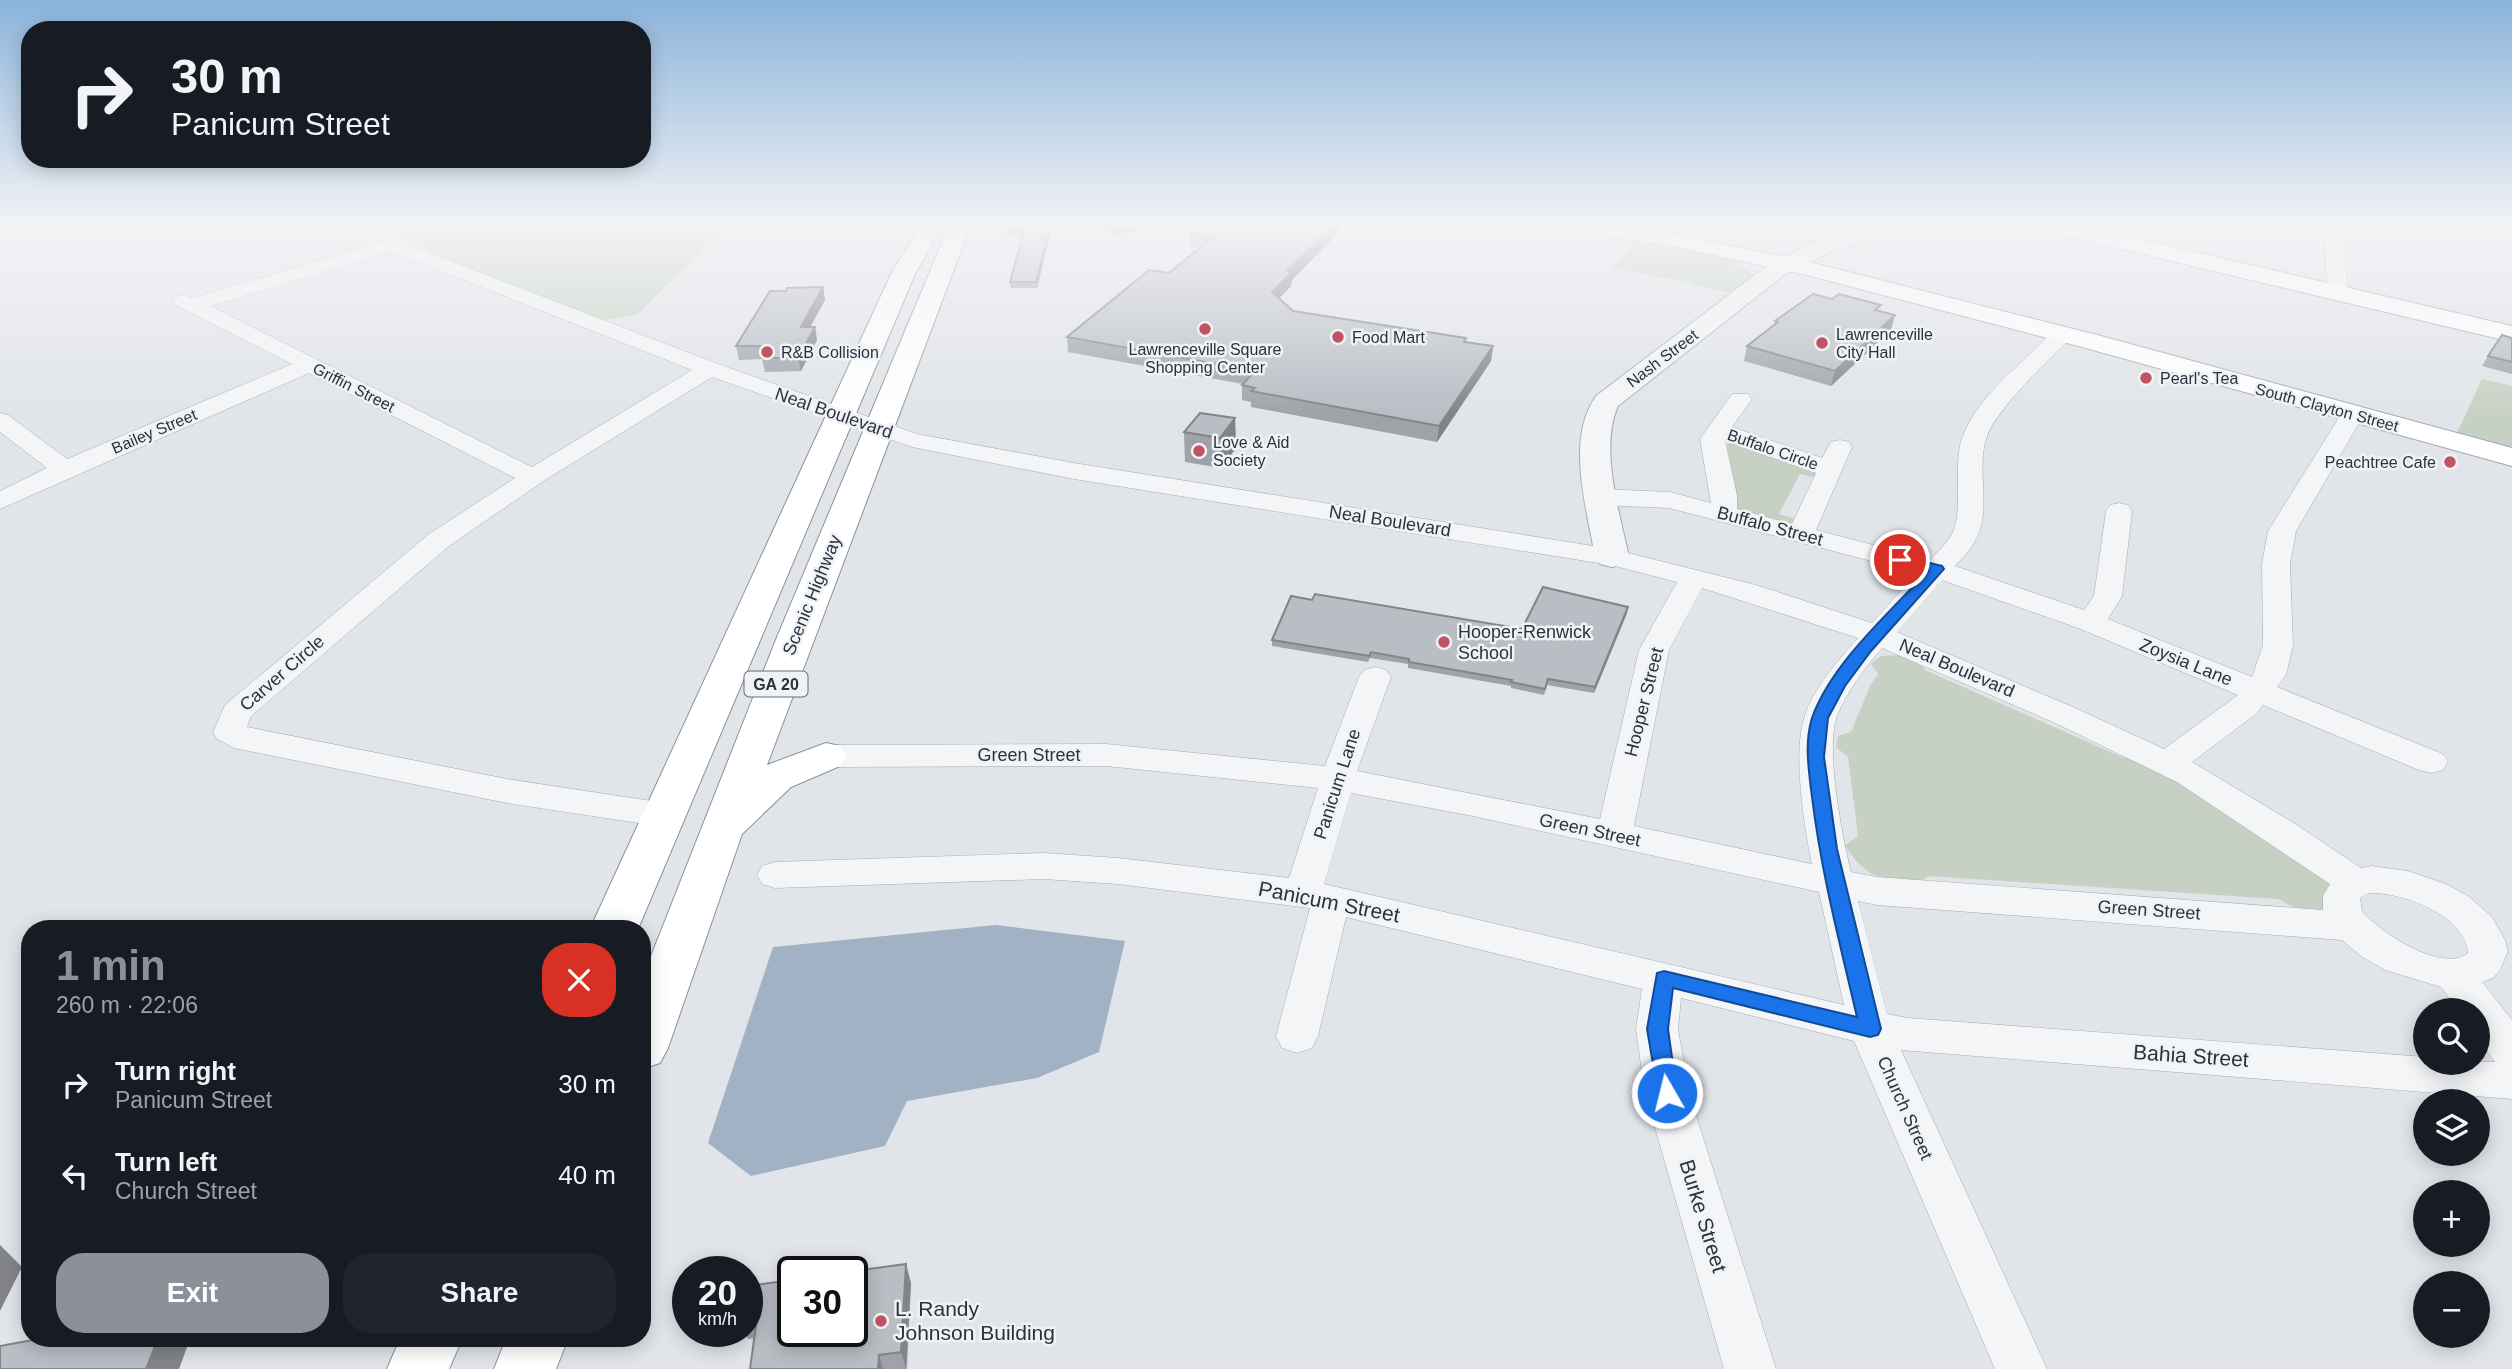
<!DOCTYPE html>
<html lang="en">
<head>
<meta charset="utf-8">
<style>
	:root { --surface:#171b24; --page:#20242c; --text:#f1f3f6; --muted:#9ea1a6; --accent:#8c9099 }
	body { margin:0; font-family:Helvetica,sans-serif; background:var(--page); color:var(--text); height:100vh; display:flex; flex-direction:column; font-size:26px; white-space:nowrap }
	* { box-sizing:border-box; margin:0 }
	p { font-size:23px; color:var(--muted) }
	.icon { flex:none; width:38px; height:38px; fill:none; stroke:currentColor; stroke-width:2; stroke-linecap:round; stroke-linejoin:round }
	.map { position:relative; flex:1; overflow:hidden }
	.sheet { position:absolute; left:21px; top:920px; width:630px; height:427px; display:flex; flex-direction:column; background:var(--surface); border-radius:28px; box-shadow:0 4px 18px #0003 }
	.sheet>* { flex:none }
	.top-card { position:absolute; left:21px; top:21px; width:630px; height:147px; border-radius:28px; box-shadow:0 4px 18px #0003; background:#171b24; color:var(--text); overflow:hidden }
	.controls { position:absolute; left:2413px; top:998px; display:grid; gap:14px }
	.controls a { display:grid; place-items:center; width:77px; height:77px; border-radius:50%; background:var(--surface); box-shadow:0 4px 18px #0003; font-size:35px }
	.speed { position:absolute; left:672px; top:1256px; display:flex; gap:14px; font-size:35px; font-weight:700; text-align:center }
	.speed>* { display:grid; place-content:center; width:91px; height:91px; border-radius:50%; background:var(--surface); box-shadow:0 4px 18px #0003; line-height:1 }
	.speed small { font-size:18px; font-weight:400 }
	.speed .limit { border:4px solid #111; border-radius:10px; background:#fff; color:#111 }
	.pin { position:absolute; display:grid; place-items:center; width:60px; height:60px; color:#fff; margin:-30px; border:4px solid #fff; border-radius:50%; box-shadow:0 2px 7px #0007 }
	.me { position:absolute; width:77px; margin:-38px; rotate:352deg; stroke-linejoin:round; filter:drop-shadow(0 0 5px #0008) }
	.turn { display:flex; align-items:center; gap:24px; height:147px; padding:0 35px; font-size:32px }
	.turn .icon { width:91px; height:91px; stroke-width:2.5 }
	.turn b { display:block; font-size:49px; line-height:60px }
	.round { display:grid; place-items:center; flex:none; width:74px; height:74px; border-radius:28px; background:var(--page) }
	.summary { display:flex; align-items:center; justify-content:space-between; height:119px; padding:0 35px }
	h1 { font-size:42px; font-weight:700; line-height:52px; color:var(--accent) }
	.action { display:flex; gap:14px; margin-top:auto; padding:14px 35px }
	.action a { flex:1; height:80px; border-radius:28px; background:var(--accent); color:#fff; font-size:28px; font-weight:700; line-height:80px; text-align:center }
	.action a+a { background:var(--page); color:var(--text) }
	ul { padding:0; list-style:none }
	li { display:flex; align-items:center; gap:21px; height:91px; padding:0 35px }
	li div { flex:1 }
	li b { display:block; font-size:26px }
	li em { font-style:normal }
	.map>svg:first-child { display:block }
	.green { fill:#c7d1c3 }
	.water { fill:#a0b2c4 }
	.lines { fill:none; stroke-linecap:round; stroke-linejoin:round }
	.minor-casing { stroke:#a7abb2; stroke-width:1 }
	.tertiary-casing { stroke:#a7abb2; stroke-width:2 }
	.primary-casing { stroke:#a2a8b3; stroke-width:2 }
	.trunk-casing { stroke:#8a929d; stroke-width:2 }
	.minor { fill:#f3f5f7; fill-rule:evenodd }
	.tertiary { fill:#f3f5f7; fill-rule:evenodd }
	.primary { fill:#fff; fill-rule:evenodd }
	.trunk { fill:#fff; fill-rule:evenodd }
	.wall { fill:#9fa3a9 }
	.shaded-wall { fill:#828489 }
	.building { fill:#b9bdc4; stroke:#828489; stroke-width:2 }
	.route { fill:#1a73e8; stroke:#114b97; stroke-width:2 }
	.poi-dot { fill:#c05364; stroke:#f0f3f6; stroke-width:2.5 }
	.labels { text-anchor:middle; stroke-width:5; stroke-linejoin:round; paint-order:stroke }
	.far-poi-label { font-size:16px; fill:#2b323e; stroke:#f0f3f6; text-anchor:start }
	.far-street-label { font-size:16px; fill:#2b323e; stroke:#f0f3f6 }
	.shield { fill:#f0f3f6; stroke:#666c75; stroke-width:2 }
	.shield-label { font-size:16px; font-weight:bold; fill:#2b323e }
	.street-label { font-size:18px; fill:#2b323e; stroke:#f0f3f6 }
	.poi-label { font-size:18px; fill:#2b323e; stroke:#f0f3f6; text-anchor:start }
	.near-street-label { font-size:21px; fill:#2b323e; stroke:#f0f3f6 }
	.near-poi-label { font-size:21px; fill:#2b323e; stroke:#f0f3f6; text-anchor:start }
</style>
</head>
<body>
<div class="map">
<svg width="2512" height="1369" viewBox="0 0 2512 1369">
	<rect width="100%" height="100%" fill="#e1e4e8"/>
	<!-- green -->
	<g class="green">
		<polygon points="423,223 735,223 729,224 637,315 602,320 432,254 401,236"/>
		<polygon points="1634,239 1737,259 1735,264 1754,274 1734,293 1700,287 1690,282 1611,269 1636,242"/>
		<polygon points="2482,379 2512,386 2512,448 2457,433"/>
		<polygon points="1732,442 1819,470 1817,478 1800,474 1779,514 1798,520 1791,528 1736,513 1723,447"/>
		<path d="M1900,655L1919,661L1925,670L2124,758C2173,757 2288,849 2332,880L2327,908L2320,913L2297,909L2278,899L1928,876L1920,882C1880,877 1867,881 1845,845L1858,836L1848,757L1836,747L1838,736L1851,732L1870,686L1878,674L1871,664L1881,656Z"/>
	</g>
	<!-- water -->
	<polygon class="water" points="996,925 1125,941 1099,1052 1037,1078 907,1101 885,1146 751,1176 708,1143 773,947"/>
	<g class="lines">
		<!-- minor casing -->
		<g class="minor-casing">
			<g id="minor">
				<polygon points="2323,223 2341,223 2348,292 2345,296 2331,296 2328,292"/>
				<path d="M392,239L718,364L917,434L1074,463L1612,549L1756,585L1872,623L1917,573L1669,508L1601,505L1592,503L1588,497L1592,491L1601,489L1670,492L1711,503L1700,439L1732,394H1748L1752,399L1732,427L1822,458L1831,442L1840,440L1849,442L1852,447L1816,530L1930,560C1936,553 1943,547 1949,539C1967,513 1950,465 1964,433C1980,395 2018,367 2046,338C2054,330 2058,327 2070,329L2073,334L2070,339C2048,360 1997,409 1987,436C1975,470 1993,510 1975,541C1971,550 1962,558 1955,566L2084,610L2094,596L2106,511L2110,505L2119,503L2128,505L2132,511L2122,596L2108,619L2252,677L2263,645L2262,564L2268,531L2345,408H2361L2365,413L2296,531L2290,564L2293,645L2286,675L2277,687L2443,754L2448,762L2443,770L2431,773L2419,770L2263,705L2256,714L2192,762L2294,823L2361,868L2371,866L2408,871L2446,884L2468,896L2492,917L2505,940L2508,951L2500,970L2493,978L2482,982L2512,1020V1099L1901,1050L2047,1369H1995L1854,1041L1681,998L1678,1029L1689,1093L1776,1369H1724L1645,1093L1636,1029L1642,989L1346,917L1318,1036L1312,1048L1297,1053L1282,1048L1276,1036L1310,908L1118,884L1044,879L775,888L762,884L757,875L762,866L775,862L1044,853L1118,858L1289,878L1318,788L1106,766L826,767L814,764L809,756L814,748L826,745L1106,744L1325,766L1359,677L1364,670L1375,667L1386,670L1391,677L1357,771L1600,819L1639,650L1677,582L1611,565L1074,479L912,447L712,377L542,482L449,546L251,716L247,727L507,779L665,803L677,806L683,815L677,824L665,827L507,803L234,748L217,739L213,732L225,705L429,534L515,478L309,373L0,509V491L47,468L0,432V413L8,415L67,459L292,364L176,305L173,301L176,297L183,295L193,298ZM391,251L692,370L532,467L210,306ZM1725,441L1816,473L1792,524L1737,509V495ZM1942,580L2078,628L2238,695L2164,749L2075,708L1897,632ZM1702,588L1858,638C1838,661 1812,689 1804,719C1793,754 1804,827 1812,864L1634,826L1669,650ZM1882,648L2053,722L2177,782L2330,884L2323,896V910L1877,877L1851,872C1842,836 1825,749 1837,716C1847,691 1865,668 1882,648ZM1351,793L1473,816L1819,892L1844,1005L1324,884ZM2369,893C2400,891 2467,916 2468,953C2442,974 2379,932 2362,911L2360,898ZM1858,901L1877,905L2342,940L2361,956L2385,970L2441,987L2458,1010H2478V1038L2495,1062H2426V1057L1908,1018L1887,1014Z"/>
			</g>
		</g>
		<!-- tertiary casing -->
		<g class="tertiary-casing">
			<path id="tertiary" d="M1871,223H1906L1903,228L1827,253L1784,275L1618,406C1599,448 1620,514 1629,557L1624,564L1612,567L1600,564L1595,557C1587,508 1565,440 1596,396L1768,265L1811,244Z"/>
		</g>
		<!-- primary casing -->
		<g class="primary-casing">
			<g id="primary">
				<polygon points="1559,223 1620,223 1809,262 2101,336 2512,448 2512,466 2082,347 1807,275 1667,245 1570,230 1562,228"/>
				<polygon points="2030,223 2070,223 2512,326 2512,342 2041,230 2033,228"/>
			</g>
		</g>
		<!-- trunk casing -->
		<g class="trunk-casing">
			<g id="trunk">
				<polygon points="922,223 961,223 965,240 767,765 826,743 840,746 847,756 840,766 791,787 742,834 668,1048 660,1063 642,1069 642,979 775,642 943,240 940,230 915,274 638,929 590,929 891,274"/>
				<polygon points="400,1339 462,1339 449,1369 387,1369"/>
				<polygon points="506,1339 568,1339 556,1369 494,1369"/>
			</g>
		</g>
		<!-- minor -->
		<use href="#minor" class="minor"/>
		<!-- tertiary -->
		<use href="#tertiary" class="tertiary"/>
		<!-- primary -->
		<use href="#primary" class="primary"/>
		<!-- trunk -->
		<use href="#trunk" class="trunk"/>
	</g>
	<!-- wall -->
	<g class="wall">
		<polygon points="1053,223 1037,288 1011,288 1010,282 1023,237 1006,237 1005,231"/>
		<polygon points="1099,223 1139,223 1137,231 1113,235 1099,229"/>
		<polygon points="1202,223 1341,223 1340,231 1292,280 1291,286 1279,298 1293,311 1493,346 1491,361 1437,442 1251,407 1251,402 1242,400 1242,385 1243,384 1068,352 1067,337 1169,273 1199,248 1190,247 1190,233"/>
		<polygon points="823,287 825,300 810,327 815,327 817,340 801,371 765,372 762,359 739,360 736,346 786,291"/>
		<polygon points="1879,311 1891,330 1831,386 1744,361 1747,346 1774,325 1775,321"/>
		<polygon points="2512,338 2512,374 2482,366 2488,356"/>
		<polygon points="1235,418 1236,448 1221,468 1185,462 1184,432"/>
		<polygon points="1627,613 1594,693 1547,685 1544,695 1511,688 1511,686 1408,668 1408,664 1370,658 1368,662 1272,646 1272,640 1522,629"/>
		<polygon points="911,1283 907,1369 750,1369 754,1338 748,1339 745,1332 747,1332 747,1286"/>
	</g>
	<!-- shaded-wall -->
	<g class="shaded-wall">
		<polygon points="1051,223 1053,223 1037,288 1036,282"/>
		<polygon points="1112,223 1139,223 1137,231 1113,235"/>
		<polygon points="1336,223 1341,223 1340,231 1292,280 1291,286 1272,306 1272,292 1287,271"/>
		<polygon points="823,287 825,300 803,340 801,327"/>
		<polygon points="1895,315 1891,330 1831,386 1835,371"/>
		<polygon points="815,327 817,340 801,371 798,358"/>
		<polygon points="1493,346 1491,361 1437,442 1439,426"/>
		<polygon points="1235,418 1236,448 1221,468 1220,438"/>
		<polygon points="1628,607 1627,613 1594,693 1595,687"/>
		<polygon points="0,1245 22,1267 0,1311"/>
		<polygon points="906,1264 911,1283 906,1369 901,1352"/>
		<polygon points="158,1339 190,1339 179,1369 146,1369"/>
		<polygon points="879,1355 883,1369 878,1369"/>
	</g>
	<!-- building -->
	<g class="building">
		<polygon points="1008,223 1051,223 1036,282 1010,282 1024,231 1005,231"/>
		<polygon points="1202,223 1336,223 1287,271 1292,272 1272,292 1293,311 1466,338 1464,342 1493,346 1439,426 1251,391 1255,388 1242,385 1255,371 1067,337 1149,270 1169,273 1213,237 1190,233"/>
		<polygon points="823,287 801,327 815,327 798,358 762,358 769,346 736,346 770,291 786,291 787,288"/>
		<polygon points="1813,294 1832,299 1839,294 1881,305 1875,310 1895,315 1835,371 1747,346 1778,322 1775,321"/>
		<polygon points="2502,335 2512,338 2512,362 2488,356"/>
		<polygon points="1200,413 1235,418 1220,438 1184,432"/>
		<polygon points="1543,587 1628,607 1595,687 1548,679 1545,689 1511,682 1512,680 1409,662 1409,659 1371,652 1369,656 1272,640 1291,596 1312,600 1315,594 1522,629"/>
		<polygon points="906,1264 901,1352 879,1355 878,1369 750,1369 757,1318 747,1319 747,1286 793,1280 793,1332 852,1332 852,1272 847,1272"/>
		<polygon points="38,1339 158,1339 146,1369 0,1369 0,1346"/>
	</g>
	<!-- sky -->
	<linearGradient id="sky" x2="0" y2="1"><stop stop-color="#8bb3da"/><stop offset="0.54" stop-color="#f2f3f5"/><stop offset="1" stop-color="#f2f3f5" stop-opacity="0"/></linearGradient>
	<rect width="2512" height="415" fill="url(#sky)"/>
	<!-- route -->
	<path class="route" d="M1900,556L1942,566L1944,569L1871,651L1845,686L1828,718L1824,757L1837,849L1881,1029L1878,1035L1870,1037L1673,988L1668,1029L1677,1093L1674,1099L1667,1102L1659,1099L1647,1029L1657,973L1664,971L1857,1017C1840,944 1821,872 1812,797C1809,772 1804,743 1812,718C1831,664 1890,612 1928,571L1895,563V557Z"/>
	<!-- markers -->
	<g class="poi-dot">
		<circle cx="1205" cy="329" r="7"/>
		<circle cx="1338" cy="337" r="7"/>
		<circle cx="1822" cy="343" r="7"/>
		<circle cx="767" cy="352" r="7"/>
		<circle cx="2146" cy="378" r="7"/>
		<circle cx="1199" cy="451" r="7"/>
		<circle cx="2450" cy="462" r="7"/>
		<circle cx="1444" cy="642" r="7"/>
		<circle cx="881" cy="1321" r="7"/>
	</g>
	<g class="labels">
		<!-- far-poi labels -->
		<g class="far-poi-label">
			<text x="1836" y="340">Lawrenceville<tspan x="1836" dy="18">City Hall</tspan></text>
			<text x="1352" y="343">Food Mart</text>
			<text x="1205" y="355" text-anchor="middle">Lawrenceville Square<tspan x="1205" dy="18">Shopping Center</tspan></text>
			<text x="781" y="358">R&amp;B Collision</text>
			<text x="2160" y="384">Pearl's Tea</text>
			<text x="1213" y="448">Love &amp; Aid<tspan x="1213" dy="18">Society</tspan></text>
			<text x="2436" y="468" text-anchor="end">Peachtree Cafe</text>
		</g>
		<!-- far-street labels -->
		<g class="far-street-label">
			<text transform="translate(1662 358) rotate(-37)" y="6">Nash Street</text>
			<text transform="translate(354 387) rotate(27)" y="6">Griffin Street</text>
			<text transform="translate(2327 407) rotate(15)" y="6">South Clayton Street</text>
			<text transform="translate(154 431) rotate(-23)" y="6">Bailey Street</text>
			<text transform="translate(1773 449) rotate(19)" y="6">Buffalo Circle</text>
		</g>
		<!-- shield labels -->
		<rect class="shield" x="744.5" y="671.5" width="63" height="25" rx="5"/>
		<g class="shield-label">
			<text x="776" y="690">GA 20</text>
		</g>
		<!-- street labels -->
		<g class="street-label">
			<text transform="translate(834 413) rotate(19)" y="6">Neal Boulevard</text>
			<text transform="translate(1390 521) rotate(9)" y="6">Neal Boulevard</text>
			<text transform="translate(1770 526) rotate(15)" y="6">Buffalo Street</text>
			<text transform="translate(812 595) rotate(-68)" y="6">Scenic Highway</text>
			<text transform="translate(2186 662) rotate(22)" y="6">Zoysia Lane</text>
			<text transform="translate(1957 668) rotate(23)" y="6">Neal Boulevard</text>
			<text transform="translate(282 673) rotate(-41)" y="6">Carver Circle</text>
			<text transform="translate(1644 702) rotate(-76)" y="6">Hooper Street</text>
			<text x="1029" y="761">Green Street</text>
			<text transform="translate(1337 784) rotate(-72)" y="6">Panicum Lane</text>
			<text transform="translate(1590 830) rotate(12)" y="6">Green Street</text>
			<text transform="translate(2149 910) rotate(4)" y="6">Green Street</text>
			<text transform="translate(1905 1108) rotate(66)" y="6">Church Street</text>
		</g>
		<!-- poi labels -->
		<g class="poi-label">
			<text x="1458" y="638">Hooper-Renwick<tspan x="1458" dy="21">School</tspan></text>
		</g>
		<!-- near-street labels -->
		<g class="near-street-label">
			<text transform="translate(1329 902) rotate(11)" y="7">Panicum Street</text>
			<text transform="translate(2191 1056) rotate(4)" y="7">Bahia Street</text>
			<text transform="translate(1703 1216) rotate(73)" y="7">Burke Street</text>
		</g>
		<!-- near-poi labels -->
		<g class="near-poi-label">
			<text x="895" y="1316">L. Randy<tspan x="895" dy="24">Johnson Building</tspan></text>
		</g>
	</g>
</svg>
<div class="controls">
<a><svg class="icon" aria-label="search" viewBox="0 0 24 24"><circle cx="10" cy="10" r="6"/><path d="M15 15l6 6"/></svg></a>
<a><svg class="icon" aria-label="layers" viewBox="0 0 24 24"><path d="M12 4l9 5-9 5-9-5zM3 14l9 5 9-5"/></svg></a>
<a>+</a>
<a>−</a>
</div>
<div class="speed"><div>20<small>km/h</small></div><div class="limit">30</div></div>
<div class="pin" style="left:1900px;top:560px;background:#d93025"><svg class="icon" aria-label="arrive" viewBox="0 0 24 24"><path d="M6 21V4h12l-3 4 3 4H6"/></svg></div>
<svg class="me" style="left:1667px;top:1093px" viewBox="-20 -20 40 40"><circle r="17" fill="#1a73e8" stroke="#fff" stroke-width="3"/><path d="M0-11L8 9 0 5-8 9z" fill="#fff"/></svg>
<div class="top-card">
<div class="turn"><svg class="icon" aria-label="right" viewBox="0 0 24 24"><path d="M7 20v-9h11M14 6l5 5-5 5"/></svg><div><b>30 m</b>Panicum Street</div></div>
</div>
<section class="sheet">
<div class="summary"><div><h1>1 min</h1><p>260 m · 22:06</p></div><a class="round" style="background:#d93025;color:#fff"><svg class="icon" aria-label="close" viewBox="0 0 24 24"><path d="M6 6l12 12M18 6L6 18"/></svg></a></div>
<ul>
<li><svg class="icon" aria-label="right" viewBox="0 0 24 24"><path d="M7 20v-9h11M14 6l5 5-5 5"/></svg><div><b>Turn right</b><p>Panicum Street</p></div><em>30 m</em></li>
<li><svg class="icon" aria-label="left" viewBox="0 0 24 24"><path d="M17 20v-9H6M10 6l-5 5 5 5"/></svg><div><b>Turn left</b><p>Church Street</p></div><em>40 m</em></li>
</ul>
<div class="action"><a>Exit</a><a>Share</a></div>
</section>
</div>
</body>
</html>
